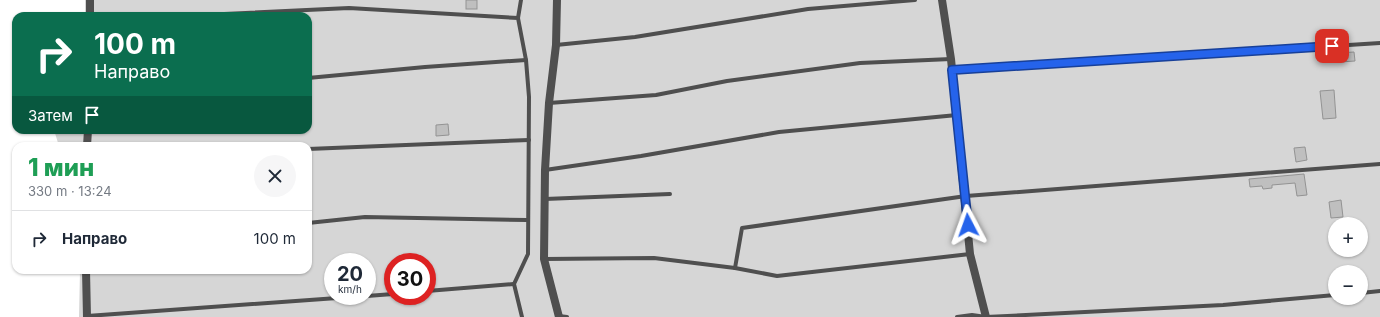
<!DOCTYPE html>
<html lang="ru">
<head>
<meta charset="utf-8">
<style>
	:root { --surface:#fff; --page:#f6f6f7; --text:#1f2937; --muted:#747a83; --line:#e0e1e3 }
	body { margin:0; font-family:Inter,sans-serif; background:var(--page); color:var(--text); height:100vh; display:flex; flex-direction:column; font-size:15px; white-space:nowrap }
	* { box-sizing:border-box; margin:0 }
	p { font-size:13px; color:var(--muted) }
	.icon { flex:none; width:22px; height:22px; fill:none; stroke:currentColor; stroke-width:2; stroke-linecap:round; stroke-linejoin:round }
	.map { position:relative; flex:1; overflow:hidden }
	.drawer { position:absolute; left:12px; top:142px; width:300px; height:132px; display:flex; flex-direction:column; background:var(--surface); border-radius:12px; box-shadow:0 1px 3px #0004 }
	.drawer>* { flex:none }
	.banner { position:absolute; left:12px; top:12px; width:300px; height:122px; border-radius:12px; box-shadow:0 1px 3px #0004; background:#0b6e4f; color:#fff; overflow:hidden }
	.tools { position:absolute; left:1328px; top:217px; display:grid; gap:8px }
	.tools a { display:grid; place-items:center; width:40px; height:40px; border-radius:50%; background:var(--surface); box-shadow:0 1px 3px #0004; font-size:20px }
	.speed { position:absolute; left:324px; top:253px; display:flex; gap:8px; font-size:20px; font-weight:700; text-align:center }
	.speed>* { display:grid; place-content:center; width:52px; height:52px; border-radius:50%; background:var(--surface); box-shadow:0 1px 3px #0004; line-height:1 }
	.speed small { font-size:10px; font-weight:400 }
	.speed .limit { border:6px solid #d22; background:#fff; color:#111 }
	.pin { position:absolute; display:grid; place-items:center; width:34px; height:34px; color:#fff; margin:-17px; border-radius:8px; box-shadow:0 2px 6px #0006 }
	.me { position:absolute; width:44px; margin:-22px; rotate:356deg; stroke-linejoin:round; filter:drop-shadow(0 0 3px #0008) }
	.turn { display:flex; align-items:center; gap:14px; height:84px; padding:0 16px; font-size:18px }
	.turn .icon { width:52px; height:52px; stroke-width:2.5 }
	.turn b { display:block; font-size:28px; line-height:34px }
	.then { display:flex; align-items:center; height:38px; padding:0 16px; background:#0003; gap:8px; font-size:15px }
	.round { display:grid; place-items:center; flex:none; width:42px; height:42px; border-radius:21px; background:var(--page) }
	.overview { display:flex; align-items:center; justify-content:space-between; height:68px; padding:0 16px }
	h1 { font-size:24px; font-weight:800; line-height:30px; color:#1e9e55 }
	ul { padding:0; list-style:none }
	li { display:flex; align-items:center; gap:12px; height:56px; padding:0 16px; border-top:1px solid var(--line) }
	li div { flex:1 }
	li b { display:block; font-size:15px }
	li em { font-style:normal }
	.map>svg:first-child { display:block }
	.green { fill:#d6d6d6; fill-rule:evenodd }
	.building { fill:#bfbfbf; stroke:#939393 }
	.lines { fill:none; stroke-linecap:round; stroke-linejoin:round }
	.lane { stroke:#4f4f4f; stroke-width:4 }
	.street { stroke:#4f4f4f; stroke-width:8 }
	.route-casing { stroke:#184099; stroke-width:10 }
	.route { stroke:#2563eb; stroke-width:7 }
</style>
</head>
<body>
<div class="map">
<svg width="1380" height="317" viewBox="0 0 1380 317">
	<rect width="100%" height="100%" fill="#fff"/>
	<!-- green -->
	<path class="green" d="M85,0H1380V317H79L80,270H308V146H59L54,130H308V16H85ZM1335,224H1361V250H1335ZM333,262H367V296H333ZM393,262H427V296H393ZM1335,272H1361V298H1335Z"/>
	<!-- building -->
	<g class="building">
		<rect x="466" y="0" width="11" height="9"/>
		<polygon points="1354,52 1355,61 1340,62 1339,53"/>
		<polygon points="1334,90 1336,118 1323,119 1320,91"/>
		<polygon points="448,124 449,135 436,136 436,125"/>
		<polygon points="1305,147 1307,160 1296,162 1294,148"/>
		<polygon points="1304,174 1307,195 1297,196 1295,183 1272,185 1272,188 1263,189 1262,186 1250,187 1249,179"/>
		<polygon points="1341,200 1343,217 1331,218 1329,202"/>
	</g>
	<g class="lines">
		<!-- lane -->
		<g class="lane">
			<polyline points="182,16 349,8 518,18 526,60 529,97 528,254 514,284 522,317"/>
			<polyline points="518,18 521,0"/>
			<polyline points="556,45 635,37 808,9 915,0"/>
			<polyline points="952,70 1380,43"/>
			<polyline points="308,78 425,67 526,60"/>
			<polyline points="549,103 656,95 727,81 860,63 951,59"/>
			<polyline points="308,149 529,140"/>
			<polyline points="545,170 641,156 779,132 957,115"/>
			<polyline points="545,199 670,194"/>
			<polyline points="308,223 365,217 527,220"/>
			<polyline points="544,259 654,258 735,268 777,276 970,254"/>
			<polyline points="735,268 742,228 966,196 1380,164"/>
			<polyline points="427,291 514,284"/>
			<polyline points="1361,293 1380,291"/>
			<polyline points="367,296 393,294"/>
			<polyline points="87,316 365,296"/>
			<polyline points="559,316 567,317"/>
			<polyline points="957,317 972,315 986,317"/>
			<polyline points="986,317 1223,305 1335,295"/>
		</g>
		<!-- street -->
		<g class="street">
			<polyline points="557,0 556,45 549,103 545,170 544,259 559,317"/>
			<polyline points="942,0 951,59 970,254 986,317"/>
			<polyline points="90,16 90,0"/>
			<polyline points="87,146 88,130"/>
			<polyline points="86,270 87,317"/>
		</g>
	</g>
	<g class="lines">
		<!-- route casing -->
		<g class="route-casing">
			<polyline id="route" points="968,225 952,70 1332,46"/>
		</g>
		<!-- route -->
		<use href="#route" class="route"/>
	</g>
</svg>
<div class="tools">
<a>+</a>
<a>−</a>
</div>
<div class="speed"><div>20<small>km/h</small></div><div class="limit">30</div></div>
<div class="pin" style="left:1332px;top:46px;background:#d93025"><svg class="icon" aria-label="arrive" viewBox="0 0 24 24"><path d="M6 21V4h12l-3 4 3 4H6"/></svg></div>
<svg class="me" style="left:968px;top:225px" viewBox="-20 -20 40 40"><path d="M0-17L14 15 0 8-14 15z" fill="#2563eb" stroke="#fff" stroke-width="4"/></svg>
<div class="banner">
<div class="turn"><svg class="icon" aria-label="right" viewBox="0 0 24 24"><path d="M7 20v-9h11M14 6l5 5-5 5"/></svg><div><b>100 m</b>Направо</div></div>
<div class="then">Затем<svg class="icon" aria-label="arrive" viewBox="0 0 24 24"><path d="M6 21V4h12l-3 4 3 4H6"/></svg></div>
</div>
<section class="drawer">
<div class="overview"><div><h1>1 мин</h1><p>330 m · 13:24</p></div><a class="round"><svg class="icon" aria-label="close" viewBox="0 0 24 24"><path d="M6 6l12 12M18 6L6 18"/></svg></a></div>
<ul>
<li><svg class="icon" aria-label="right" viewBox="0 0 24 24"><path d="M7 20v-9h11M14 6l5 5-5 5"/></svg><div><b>Направо</b></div><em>100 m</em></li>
</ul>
</section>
</div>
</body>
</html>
